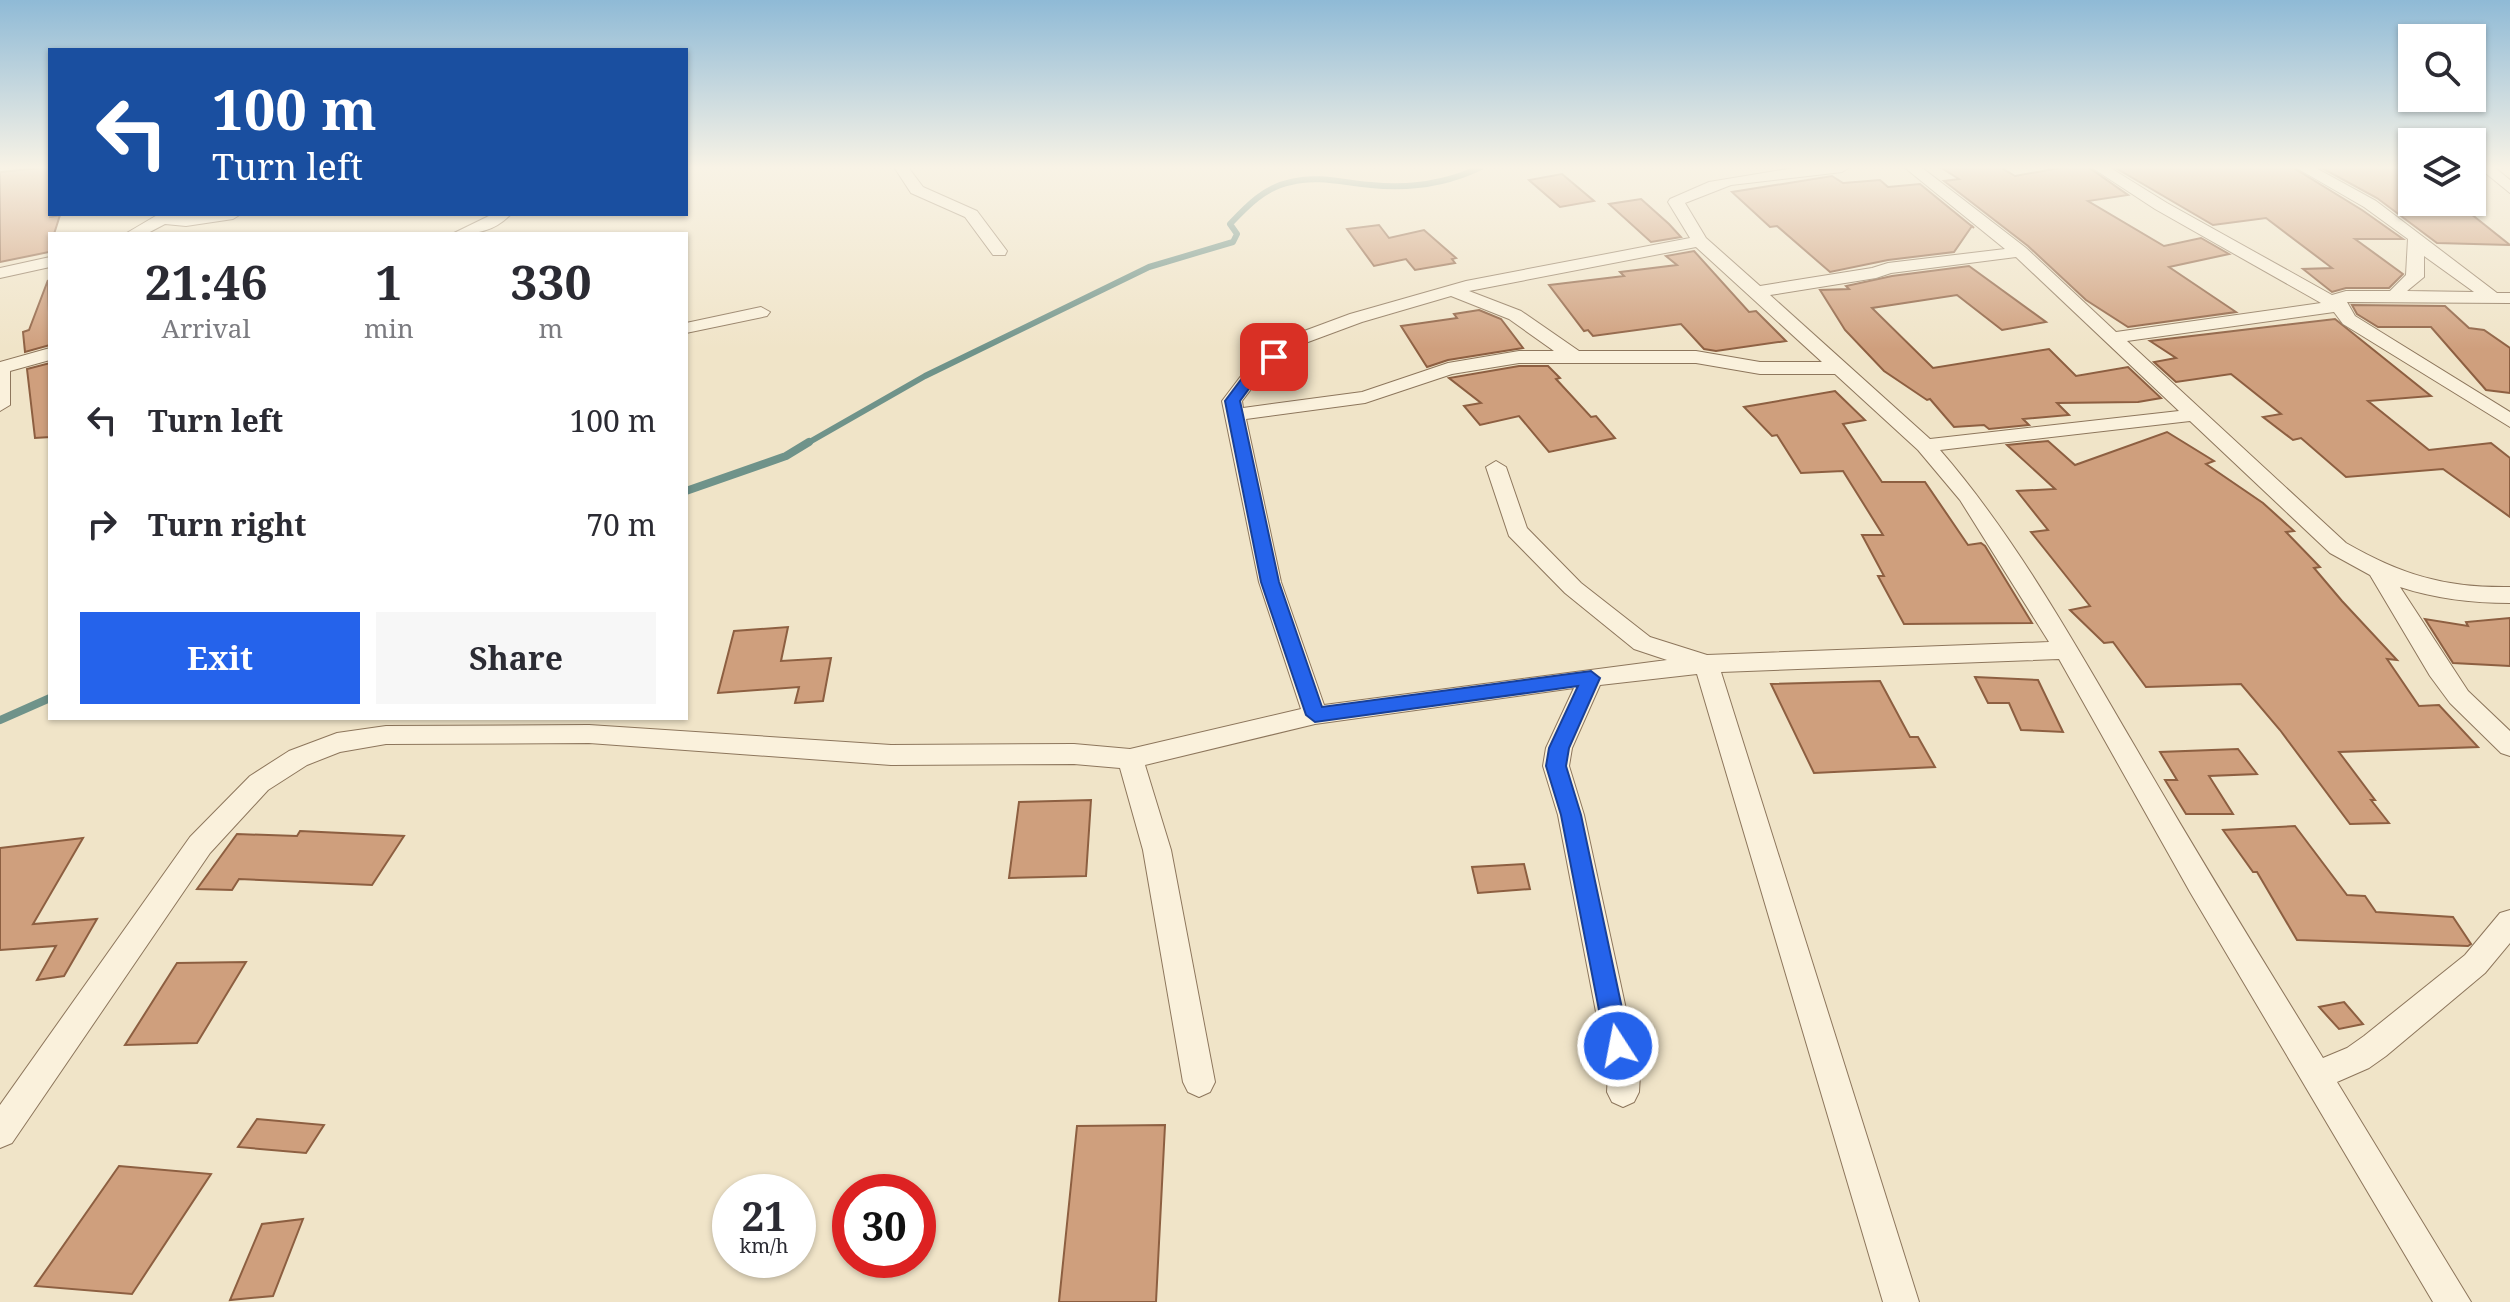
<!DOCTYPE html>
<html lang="en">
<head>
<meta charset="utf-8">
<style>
	:root { --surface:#fff; --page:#f7f7f7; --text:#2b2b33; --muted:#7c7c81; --accent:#2563eb }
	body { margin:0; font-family:"Noto Serif",serif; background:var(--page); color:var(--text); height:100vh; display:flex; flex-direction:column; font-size:30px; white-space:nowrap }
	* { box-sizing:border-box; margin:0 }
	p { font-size:26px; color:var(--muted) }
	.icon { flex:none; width:44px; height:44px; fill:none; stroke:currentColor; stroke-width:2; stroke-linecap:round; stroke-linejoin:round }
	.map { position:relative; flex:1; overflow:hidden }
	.sheet { position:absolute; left:48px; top:232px; width:640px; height:488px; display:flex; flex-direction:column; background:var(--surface); border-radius:0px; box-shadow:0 2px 6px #0004 }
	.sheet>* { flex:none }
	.hud { position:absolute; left:48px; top:48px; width:640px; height:168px; border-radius:0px; box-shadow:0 2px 6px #0004; background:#1a4fa0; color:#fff; overflow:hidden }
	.fabs { position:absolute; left:2398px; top:24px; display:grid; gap:16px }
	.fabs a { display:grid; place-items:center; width:88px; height:88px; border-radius:0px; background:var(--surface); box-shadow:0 2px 6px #0004; font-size:40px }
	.speed { position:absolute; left:712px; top:1174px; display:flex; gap:16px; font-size:40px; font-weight:700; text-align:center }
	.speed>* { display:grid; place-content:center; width:104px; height:104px; border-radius:50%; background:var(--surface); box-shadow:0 2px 6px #0004; line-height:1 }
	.speed small { font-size:20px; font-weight:400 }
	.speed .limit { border:12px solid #d22; background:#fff; color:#111 }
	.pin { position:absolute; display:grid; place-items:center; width:68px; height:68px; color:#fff; margin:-34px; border-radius:16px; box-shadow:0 4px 12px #0006 }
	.me { position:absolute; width:88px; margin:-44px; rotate:349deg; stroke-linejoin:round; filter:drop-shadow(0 0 6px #0008) }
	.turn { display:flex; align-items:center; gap:28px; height:168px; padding:0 32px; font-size:36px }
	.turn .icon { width:104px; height:104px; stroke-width:2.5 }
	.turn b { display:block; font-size:56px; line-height:68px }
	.eta { display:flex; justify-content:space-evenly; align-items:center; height:136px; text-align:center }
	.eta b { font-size:48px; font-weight:700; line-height:56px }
	.action { display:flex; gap:16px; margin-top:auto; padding:16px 32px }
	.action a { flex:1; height:92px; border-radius:0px; background:var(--accent); color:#fff; font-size:32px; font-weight:700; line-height:92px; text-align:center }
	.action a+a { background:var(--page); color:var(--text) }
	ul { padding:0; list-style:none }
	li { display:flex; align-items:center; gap:24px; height:104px; padding:0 32px }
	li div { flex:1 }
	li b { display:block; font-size:30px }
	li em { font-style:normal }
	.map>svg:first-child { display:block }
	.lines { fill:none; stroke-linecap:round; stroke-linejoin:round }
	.stream-far1 { stroke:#6f938a; stroke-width:6 }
	.stream { stroke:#6f938a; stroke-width:8 }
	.building { fill:#cf9f7d; stroke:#8d5f41; stroke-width:2 }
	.street-casing { stroke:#8d765c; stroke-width:2 }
	.street { fill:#faf1dc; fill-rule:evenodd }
	.route { fill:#2563eb; stroke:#184099; stroke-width:2 }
</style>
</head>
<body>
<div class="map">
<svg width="2510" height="1302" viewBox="0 0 2510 1302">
	<rect width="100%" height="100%" fill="#f0e4c8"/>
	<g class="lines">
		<!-- stream-far1 -->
		<path class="stream-far1" d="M806,444L925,376L1149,267L1233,242L1237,234L1230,224C1247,206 1265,187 1291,182C1317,175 1345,183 1371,185C1410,189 1446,184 1481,167"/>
		<!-- stream -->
		<g class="stream">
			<polyline points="686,491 786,456 809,442"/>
			<polyline points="0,720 50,698"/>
		</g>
	</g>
	<!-- building -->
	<g class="building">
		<polygon points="50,167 50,217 60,215 54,234 50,234 49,252 0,262 0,172"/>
		<polygon points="1940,167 2000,167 2015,176 2065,167 2088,167 2128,195 2088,201 2164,246 2201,238 2229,254 2169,267 2236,312 2128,327 2086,300 2028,246 1944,181 1959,179"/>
		<polygon points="2114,167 2292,167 2362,210 2403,239 2355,239 2403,274 2389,288 2346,288 2332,292 2303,269 2332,268 2266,218 2213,225"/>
		<polygon points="2320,167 2412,167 2412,202 2456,202 2510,245 2437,243 2377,198"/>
		<polygon points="1562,174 1594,201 1560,207 1529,180"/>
		<polygon points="1832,176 1843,183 1880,180 1888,187 1920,184 1974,228 1972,226 1954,252 1888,260 1830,272 1777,226 1770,227 1732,192"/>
		<polygon points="1641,199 1669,224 1681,237 1651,242 1609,204"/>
		<polygon points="1379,225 1389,238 1424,230 1456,258 1452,259 1455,263 1415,270 1406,259 1374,266 1347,229"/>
		<polygon points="1694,251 1749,312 1756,311 1786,341 1716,351 1704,349 1681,324 1593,336 1588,330 1584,331 1549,285 1624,276 1620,272 1677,265 1666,256"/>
		<polygon points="1969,266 2046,322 2002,330 1957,295 1872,308 1933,368 2049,349 2076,376 2128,367 2161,398 2138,402 2057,403 2069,415 2023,419 2029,425 1989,429 1984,425 1954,427 1930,399 1927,400 1884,371 1845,330 1820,290 1849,289 1846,286 1892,276"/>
		<polygon points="48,280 50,345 25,352 23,332 29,330"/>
		<polygon points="2352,305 2445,306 2469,328 2484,330 2510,348 2510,393 2486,390 2431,327 2378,327 2357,314"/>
		<polygon points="1479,310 1501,319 1523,348 1448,360 1427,367 1401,326 1457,318 1454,314"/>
		<polygon points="2335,319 2431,396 2368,401 2429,450 2491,443 2510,458 2510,517 2443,469 2346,477 2301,438 2293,440 2263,417 2281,414 2231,374 2176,382 2154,362 2176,358 2150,341"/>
		<polygon points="50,363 50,437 35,438 27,369"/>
		<polygon points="1519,366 1548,366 1560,378 1556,379 1591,417 1596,416 1615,438 1549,452 1519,416 1480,425 1464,406 1481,403 1449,378"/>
		<polygon points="1835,391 1865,420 1843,424 1882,482 1925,482 1968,545 1981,543 1985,546 2032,623 1904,624 1878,576 1884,576 1862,535 1883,535 1843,471 1801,473 1777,435 1772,436 1744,407"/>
		<polygon points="2167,432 2214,461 2206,464 2263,503 2294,531 2286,532 2320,567 2314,568 2342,601 2397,660 2387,659 2419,706 2439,705 2478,747 2339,752 2375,800 2371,800 2389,823 2350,824 2280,730 2241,684 2146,687 2113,642 2104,643 2070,610 2090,606 2031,532 2048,530 2017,491 2055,489 2007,445 2048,441 2075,465"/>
		<polygon points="2510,618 2510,666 2453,663 2425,619 2468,626 2466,622"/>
		<polygon points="788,627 781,661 831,658 823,701 795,703 799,687 718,693 734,631"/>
		<polygon points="1975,677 2038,680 2063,732 2021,730 2009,703 1988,703"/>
		<polygon points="1880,681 1910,737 1918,737 1935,767 1814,773 1771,684"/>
		<polygon points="2238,749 2257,774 2209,776 2233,814 2186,814 2165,780 2177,780 2160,752"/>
		<polygon points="1091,800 1086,876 1009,878 1019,802"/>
		<polygon points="2295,826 2347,895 2365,896 2376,912 2453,917 2471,944 2468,946 2297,940 2257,872 2253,872 2223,830"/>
		<polygon points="300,831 404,836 372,885 239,879 232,890 197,889 237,834 297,836"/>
		<polygon points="83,838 33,924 97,919 64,976 37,980 56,946 0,950 0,848"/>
		<polygon points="1524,864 1530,889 1478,893 1472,867"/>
		<polygon points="246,962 197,1043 125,1045 177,963"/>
		<polygon points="2344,1002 2363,1024 2339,1029 2319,1007"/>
		<polygon points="257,1119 324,1125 306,1153 238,1147"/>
		<polygon points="1165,1125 1156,1302 1059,1302 1077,1126"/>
		<polygon points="119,1166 211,1174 132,1294 35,1286"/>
		<polygon points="303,1219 273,1296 230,1300 262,1224"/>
	</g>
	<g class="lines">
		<!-- street casing -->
		<g class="street-casing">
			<g id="street">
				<polygon points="894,167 908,167 923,187 977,211 1007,251 1005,255 993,255 965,217 911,193"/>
				<path d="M1800,167H1850L1842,172L1731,185L1685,203L1706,238L1760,286L1872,268L1888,263L2005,249L1904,167H1921L2026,248L2116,332L2321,303L2155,209L2091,167H2109L2167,203L2332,295L2346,291H2390L2406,275L2408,239L2364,207L2295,167H2314L2376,201L2497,293H2510V303L2347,302L2355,316L2510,412V427L2343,324L2334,312L2127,341L2346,543C2402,575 2445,588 2510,587V603C2472,603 2437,599 2400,587L2468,691L2510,731V756L2501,753L2450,703L2430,676L2370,575L2330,553L2190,421L1940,450C2018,540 2077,648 2137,750C2197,854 2260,956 2323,1058L2347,1048L2364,1036L2465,955L2500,913L2510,910V943L2485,973L2386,1056L2369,1068L2337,1082L2471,1302H2433L2190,892L2059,659L1721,672L1919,1302H1883L1697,674L1600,685L1572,748L1569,766L1584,815L1640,1074L1639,1092L1634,1102L1623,1107L1612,1102L1607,1092L1608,1074L1558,815L1543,766L1546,748L1574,688L1315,724L1145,765L1171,850L1215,1082L1210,1092L1199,1097L1188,1092L1183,1082L1143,850L1120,768L1074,764L891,765L589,743L386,744L340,752L307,765L268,790L210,853L12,1143L0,1148V1105L190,837L250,776L289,751L337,733L386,726L589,725L891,745L1074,744L1130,749L1301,709L1259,582L1222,401L1247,368L1288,337L1350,314L1466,281L1690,238L1668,202L1670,199L1709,182ZM1696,247L1822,362H1760L1696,351H1579L1521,311L1469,291ZM2424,256L2474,292L2407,291L2424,277ZM2016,257L2179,411L1930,439L1770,295L1876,278L1891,273ZM1451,296L1509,319L1554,351H1519L1448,363L1362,392L1243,408L1242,401L1261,376L1300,345L1362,322ZM1519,363H1696L1760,374H1835L1918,450L1960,500L2049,642L1707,655L1650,637L1581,583L1527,528L1506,467L1496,461L1486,467L1509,536L1565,593L1634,649L1667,660L1324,705L1281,582L1246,419L1365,403L1452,374Z"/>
				<polygon points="2478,167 2494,167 2510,180 2510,193"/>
				<polygon points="159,214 241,214 233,219 186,226 165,224 146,234 125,234"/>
				<path d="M493,214H511C494,232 476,234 452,234Z"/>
				<polygon points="50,257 50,267 0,278 0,268"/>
				<polygon points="761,307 770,312 767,316 686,333 686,323"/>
				<polygon points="50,348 50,360 10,371 10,405 0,411 0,362"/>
			</g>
		</g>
		<!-- street -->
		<use href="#street" class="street"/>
	</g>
	<!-- sky -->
	<linearGradient id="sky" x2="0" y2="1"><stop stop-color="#8fbad6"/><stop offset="0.48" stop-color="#f8f3e6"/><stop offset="1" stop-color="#f8f3e6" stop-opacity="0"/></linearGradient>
	<rect width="2510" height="349" fill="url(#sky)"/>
	<!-- route -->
	<polygon class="route" points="1274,352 1281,357 1279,360 1259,375 1240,401 1279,582 1322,707 1591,671 1600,678 1569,748 1566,766 1581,815 1630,1046 1626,1053 1618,1056 1609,1053 1606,1046 1561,815 1546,766 1549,748 1578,686 1315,722 1306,715 1261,582 1225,401 1249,369"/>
</svg>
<div class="fabs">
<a><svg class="icon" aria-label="search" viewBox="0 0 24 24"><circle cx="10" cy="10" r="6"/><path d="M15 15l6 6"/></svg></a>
<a><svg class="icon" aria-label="layers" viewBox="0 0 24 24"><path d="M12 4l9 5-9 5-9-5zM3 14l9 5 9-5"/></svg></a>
</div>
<div class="speed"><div>21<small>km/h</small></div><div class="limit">30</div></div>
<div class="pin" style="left:1274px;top:357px;background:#d93025"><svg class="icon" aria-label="arrive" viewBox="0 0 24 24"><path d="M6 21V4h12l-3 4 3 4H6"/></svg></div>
<svg class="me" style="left:1618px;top:1046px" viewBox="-20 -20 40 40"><circle r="17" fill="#2563eb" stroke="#fff" stroke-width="3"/><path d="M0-11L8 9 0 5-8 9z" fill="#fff"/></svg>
<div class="hud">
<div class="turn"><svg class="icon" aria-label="left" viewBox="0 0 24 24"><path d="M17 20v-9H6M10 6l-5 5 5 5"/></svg><div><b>100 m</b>Turn left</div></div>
</div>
<section class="sheet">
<div class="eta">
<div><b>21:46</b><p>Arrival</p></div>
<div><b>1</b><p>min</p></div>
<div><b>330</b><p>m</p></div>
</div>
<ul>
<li><svg class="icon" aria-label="left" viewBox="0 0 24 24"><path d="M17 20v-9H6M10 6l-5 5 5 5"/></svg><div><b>Turn left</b></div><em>100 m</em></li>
<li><svg class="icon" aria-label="right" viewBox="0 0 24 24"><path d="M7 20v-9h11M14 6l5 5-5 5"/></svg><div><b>Turn right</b></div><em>70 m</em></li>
</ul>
<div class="action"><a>Exit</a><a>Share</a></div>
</section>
</div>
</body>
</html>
